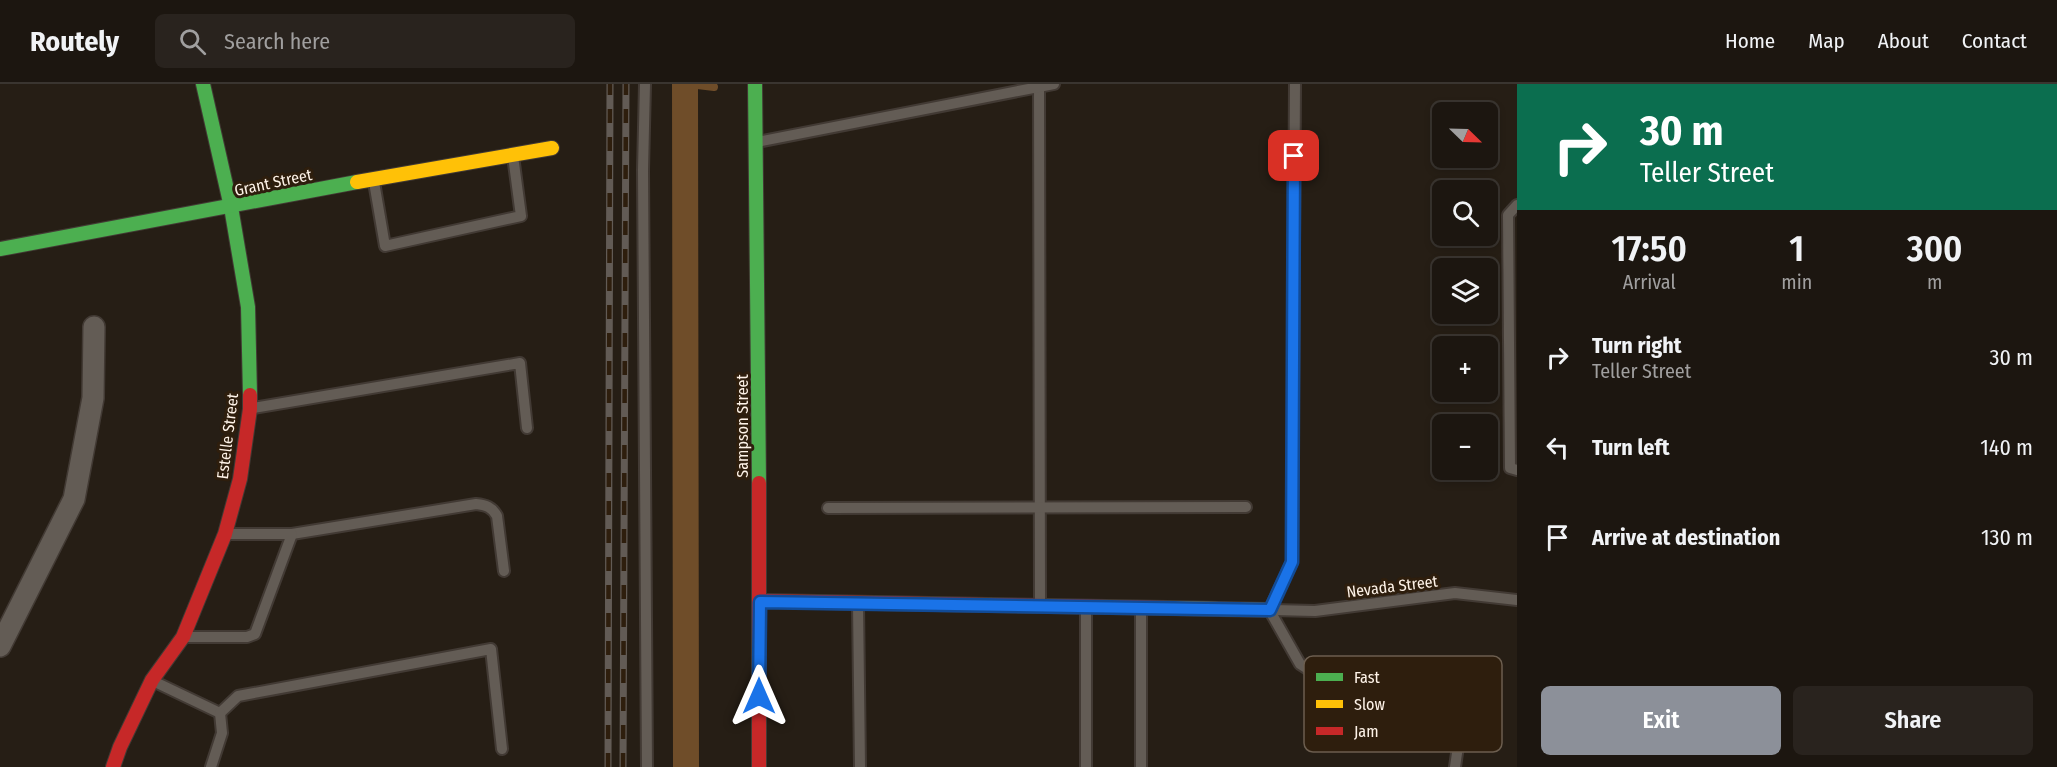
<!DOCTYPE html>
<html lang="en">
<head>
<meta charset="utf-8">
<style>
	:root { --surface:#1c1610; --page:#29231e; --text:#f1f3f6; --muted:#a09f9f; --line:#3a3530; --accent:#8c9099 }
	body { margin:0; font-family:"Fira Sans Condensed",sans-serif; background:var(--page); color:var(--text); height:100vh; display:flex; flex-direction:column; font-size:22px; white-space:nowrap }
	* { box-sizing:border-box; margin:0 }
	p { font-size:20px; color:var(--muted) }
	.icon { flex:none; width:33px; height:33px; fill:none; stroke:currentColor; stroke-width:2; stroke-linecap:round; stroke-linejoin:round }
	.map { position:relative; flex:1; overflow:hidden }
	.drawer { display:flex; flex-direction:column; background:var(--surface); width:540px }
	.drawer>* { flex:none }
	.top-card { background:#0b6e4f; color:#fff; overflow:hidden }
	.needle { width:39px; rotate:113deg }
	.tools { position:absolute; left:1432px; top:18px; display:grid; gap:12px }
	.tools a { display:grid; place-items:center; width:66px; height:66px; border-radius:9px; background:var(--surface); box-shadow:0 3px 9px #0003,0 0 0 2px var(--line); font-size:30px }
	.pin { position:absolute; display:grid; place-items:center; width:51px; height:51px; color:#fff; margin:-26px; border-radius:12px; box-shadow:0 3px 9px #0006 }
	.me { position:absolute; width:66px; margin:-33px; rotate:0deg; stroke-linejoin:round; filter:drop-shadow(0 0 4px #0008) }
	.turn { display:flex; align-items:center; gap:21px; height:126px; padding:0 24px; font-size:27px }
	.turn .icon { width:78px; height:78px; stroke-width:2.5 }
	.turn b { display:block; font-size:42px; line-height:51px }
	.eta { display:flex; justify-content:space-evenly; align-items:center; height:102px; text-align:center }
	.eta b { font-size:36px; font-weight:600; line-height:42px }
	.primary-button { display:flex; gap:12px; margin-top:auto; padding:12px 24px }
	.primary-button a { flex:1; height:69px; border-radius:9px; background:var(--accent); color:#fff; font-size:24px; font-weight:600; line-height:69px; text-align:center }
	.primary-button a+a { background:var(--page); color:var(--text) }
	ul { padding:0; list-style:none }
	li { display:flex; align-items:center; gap:18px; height:90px; padding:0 24px }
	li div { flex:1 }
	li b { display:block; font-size:22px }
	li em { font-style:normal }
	header { display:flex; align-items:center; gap:36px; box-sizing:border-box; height:84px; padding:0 30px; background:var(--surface); border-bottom:2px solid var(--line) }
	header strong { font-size:28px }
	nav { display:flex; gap:33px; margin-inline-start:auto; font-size:21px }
	.search { width:420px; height:54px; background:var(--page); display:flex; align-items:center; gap:15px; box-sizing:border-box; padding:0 21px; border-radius:9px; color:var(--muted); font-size:22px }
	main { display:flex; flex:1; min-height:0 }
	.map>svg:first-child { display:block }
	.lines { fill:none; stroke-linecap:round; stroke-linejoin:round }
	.stream { stroke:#6f4d29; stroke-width:8 }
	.canal { stroke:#6f4d29; stroke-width:26 }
	.lane-casing { stroke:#423a34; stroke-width:14 }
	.street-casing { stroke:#423a34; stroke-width:24 }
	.fast-casing { stroke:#423a34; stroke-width:16 }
	.slow-casing { stroke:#423a34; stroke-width:16 }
	.jam-casing { stroke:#423a34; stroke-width:16 }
	.lane { stroke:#635c55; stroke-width:10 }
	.street { stroke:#635c55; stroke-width:21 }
	.fast { stroke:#4caf50; stroke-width:14 }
	.slow { stroke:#ffc107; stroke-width:14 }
	.jam { stroke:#c62828; stroke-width:14 }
	.rail-casing { stroke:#625b55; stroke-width:7 }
	.rail { stroke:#2e1e0d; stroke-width:4.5; stroke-dasharray:14; stroke-linecap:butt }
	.route-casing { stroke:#114b97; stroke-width:15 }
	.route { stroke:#1a73e8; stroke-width:10 }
	.labels { text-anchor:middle; stroke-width:6; stroke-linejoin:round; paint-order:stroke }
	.street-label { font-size:16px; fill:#fef3e8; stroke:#2e1e0d }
	.key { fill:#2e1e0d; stroke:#6c5e4f; stroke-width:1.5 }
	.key-label { font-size:16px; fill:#fef3e8 }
</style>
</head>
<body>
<header>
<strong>Routely</strong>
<div class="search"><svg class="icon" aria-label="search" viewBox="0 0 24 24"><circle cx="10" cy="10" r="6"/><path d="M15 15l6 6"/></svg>Search here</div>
<nav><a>Home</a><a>Map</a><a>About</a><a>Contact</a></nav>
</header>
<main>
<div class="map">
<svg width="1517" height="683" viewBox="0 0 1517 683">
	<rect width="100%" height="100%" fill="#261e15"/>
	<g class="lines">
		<!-- stream -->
		<polyline class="stream" points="689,0 714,3"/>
		<!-- canal -->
		<polyline class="canal" points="685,0 686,683"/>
		<!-- lane casing -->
		<g class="lane-casing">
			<g id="lane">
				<polyline points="645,0 643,86 647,683"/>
				<polyline points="1039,3 1040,519"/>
				<polyline points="757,58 1054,0"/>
				<polyline points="374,98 385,162 521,132 513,72"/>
				<polyline points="1517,121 1508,131 1510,384 1517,386"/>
				<polyline points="253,324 520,279 527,344"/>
				<polyline points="828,424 1246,423"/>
				<path d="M292,450L476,420C486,421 492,423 497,432L504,487"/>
				<polyline points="858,519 860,683"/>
				<polyline points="1271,523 1292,478 1295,0"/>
				<polyline points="1273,526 1315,527 1455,509 1517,516"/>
				<polyline points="1270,527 1300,580 1322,594 1437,592 1457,602 1464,621 1455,683"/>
				<polyline points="186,553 247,553 255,550 292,450 228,450"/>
				<polyline points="155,598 220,629 238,612 491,565 502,665"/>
				<polyline points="211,683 222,649 220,629"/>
				<polyline points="1086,683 1086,524"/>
				<polyline points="1141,683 1141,524"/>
			</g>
		</g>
		<!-- street casing -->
		<g class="street-casing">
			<polyline id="street" points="0,562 74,415 93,314 94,243"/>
		</g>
		<!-- fast casing -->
		<g class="fast-casing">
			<g id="fast">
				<polyline points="203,0 231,123 248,223 250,311"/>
				<polyline points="755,0 759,399"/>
				<polyline points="0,165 357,98"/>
			</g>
		</g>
		<!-- slow casing -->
		<g class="slow-casing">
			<g id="slow">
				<polyline points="357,98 552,64"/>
				<polyline points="1168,524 1270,526"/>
			</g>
		</g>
		<!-- jam casing -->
		<g class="jam-casing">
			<g id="jam">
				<polyline points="759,399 759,683"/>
				<polyline points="760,517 1168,524"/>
				<polyline points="113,683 120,663 152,596 183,553 225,450 240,395 250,325 250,311"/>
			</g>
		</g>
		<!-- lane -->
		<use href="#lane" class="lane"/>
		<!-- street -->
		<use href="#street" class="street"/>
		<!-- fast -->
		<use href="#fast" class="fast"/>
		<!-- slow -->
		<use href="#slow" class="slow"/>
		<!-- jam -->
		<use href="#jam" class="jam"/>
		<!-- rail casing -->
		<g class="rail-casing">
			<g id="rail">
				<polyline points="608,683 610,0"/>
				<polyline points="623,683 626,0"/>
			</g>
		</g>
		<!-- rail -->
		<use href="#rail" class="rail"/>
	</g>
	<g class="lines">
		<!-- route casing -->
		<g class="route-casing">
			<polyline id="route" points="759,612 760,518 1270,526 1292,478 1294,72"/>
		</g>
		<!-- route -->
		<use href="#route" class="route"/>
	</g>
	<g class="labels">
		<!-- street labels -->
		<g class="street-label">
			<text transform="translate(273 98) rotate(-12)" y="6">Grant Street</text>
			<text transform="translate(742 342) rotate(-90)" y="6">Sampson Street</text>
			<text transform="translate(227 352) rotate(-83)" y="6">Estelle Street</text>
			<text transform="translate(1392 502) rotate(-7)" y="6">Nevada Street</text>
		</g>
	</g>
	<!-- legend -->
	<rect x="1304" y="572" width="198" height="96" rx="9" class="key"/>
	<rect x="1316" y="589" width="27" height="8" fill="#4caf50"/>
	<rect x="1316" y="616" width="27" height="8" fill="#ffc107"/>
	<rect x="1316" y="643" width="27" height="8" fill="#c62828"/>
	<g class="key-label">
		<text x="1354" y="599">Fast</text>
		<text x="1354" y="626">Slow</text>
		<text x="1354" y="653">Jam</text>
	</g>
</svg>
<div class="tools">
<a><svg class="needle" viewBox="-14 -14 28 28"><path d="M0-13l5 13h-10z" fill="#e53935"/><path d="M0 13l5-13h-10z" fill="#a09f9f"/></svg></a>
<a><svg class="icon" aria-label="search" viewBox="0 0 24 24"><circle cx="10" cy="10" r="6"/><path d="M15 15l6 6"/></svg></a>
<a><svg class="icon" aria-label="layers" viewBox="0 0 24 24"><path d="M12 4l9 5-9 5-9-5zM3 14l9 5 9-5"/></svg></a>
<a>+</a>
<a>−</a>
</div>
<div class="pin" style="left:1294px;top:72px;background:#d93025"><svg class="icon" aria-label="arrive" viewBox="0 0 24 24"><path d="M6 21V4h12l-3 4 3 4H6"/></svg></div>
<svg class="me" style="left:759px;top:612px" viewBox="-20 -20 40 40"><path d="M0-17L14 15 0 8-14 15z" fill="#1a73e8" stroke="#fff" stroke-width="4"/></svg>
</div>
<section class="drawer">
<div class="top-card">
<div class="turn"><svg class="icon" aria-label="right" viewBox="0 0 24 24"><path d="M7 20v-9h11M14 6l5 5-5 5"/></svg><div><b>30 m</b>Teller Street</div></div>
</div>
<div class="eta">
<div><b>17:50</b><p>Arrival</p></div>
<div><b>1</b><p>min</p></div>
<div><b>300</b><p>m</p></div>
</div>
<ul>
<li><svg class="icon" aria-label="right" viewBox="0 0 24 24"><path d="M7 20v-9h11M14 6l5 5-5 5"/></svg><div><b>Turn right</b><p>Teller Street</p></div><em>30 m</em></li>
<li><svg class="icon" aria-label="left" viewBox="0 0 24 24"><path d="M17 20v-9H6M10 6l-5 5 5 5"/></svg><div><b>Turn left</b></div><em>140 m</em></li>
<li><svg class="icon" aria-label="arrive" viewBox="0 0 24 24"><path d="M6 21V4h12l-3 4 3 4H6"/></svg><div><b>Arrive at destination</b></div><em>130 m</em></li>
</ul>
<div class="primary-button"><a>Exit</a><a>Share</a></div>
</section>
</main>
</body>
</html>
